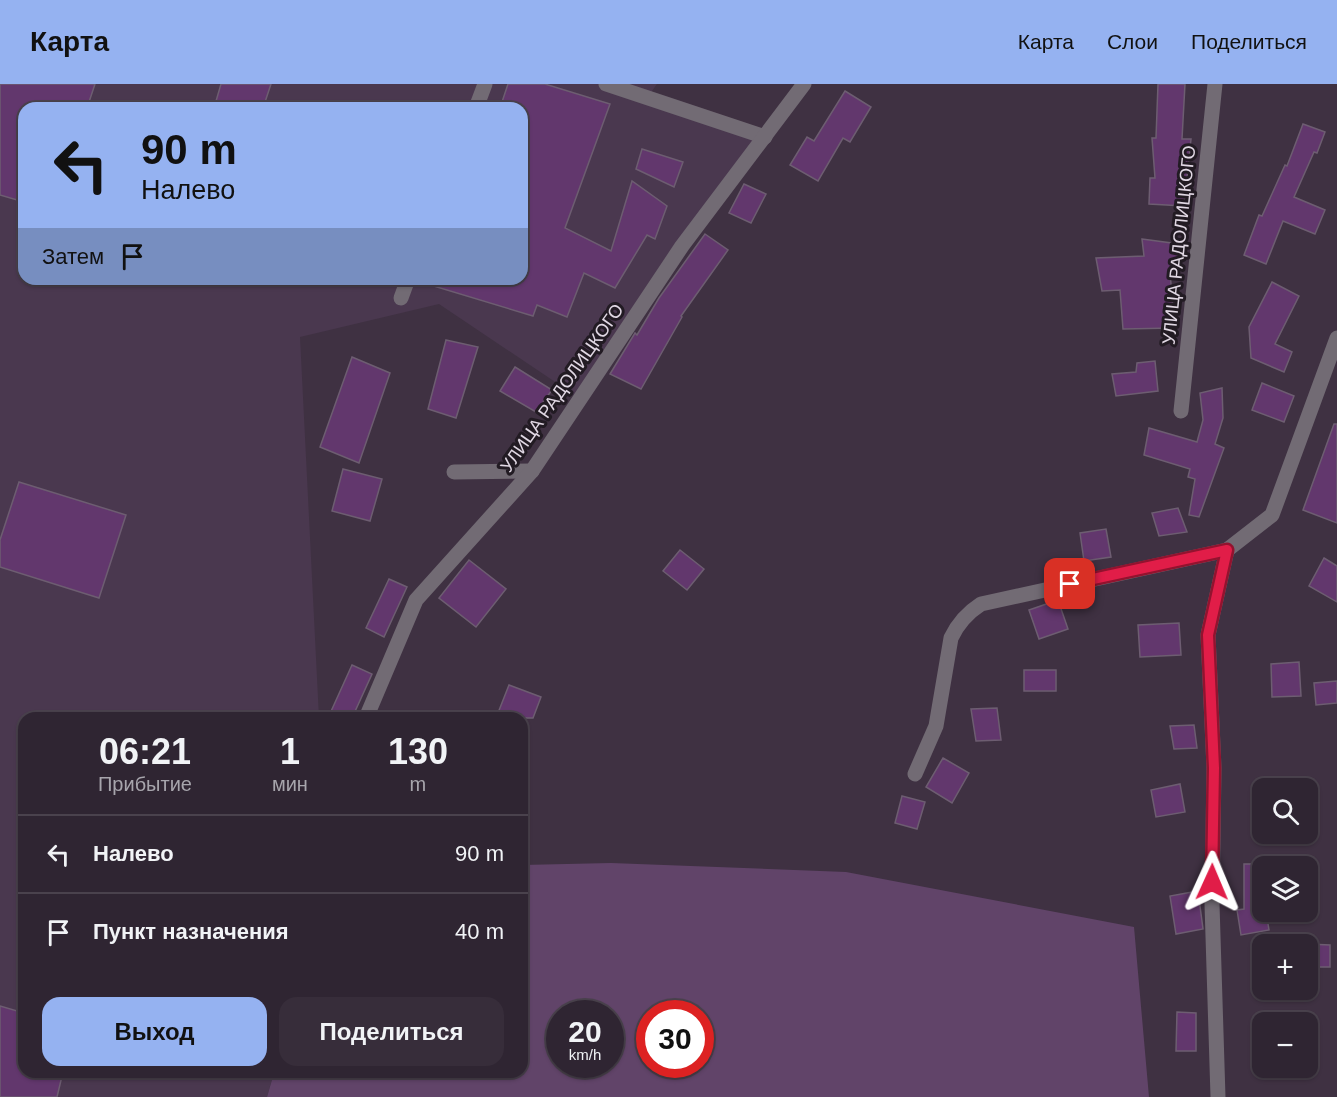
<!DOCTYPE html>
<html lang="ru">
<head>
<meta charset="utf-8">
<style>
	:root { --surface:#2f2532; --page:#372d3a; --text:#f1f3f6; --muted:#a7a5ac; --line:#4a424d; --accent:#95b2f1 }
	body { margin:0; font-family:Helvetica,sans-serif; background:var(--page); color:var(--text); height:100vh; display:flex; flex-direction:column; font-size:22px; white-space:nowrap }
	* { box-sizing:border-box; margin:0 }
	p { font-size:20px; color:var(--muted) }
	.icon { flex:none; width:33px; height:33px; fill:none; stroke:currentColor; stroke-width:2; stroke-linecap:round; stroke-linejoin:round }
	.map { position:relative; flex:1; overflow:hidden }
	.sheet { position:absolute; left:18px; top:628px; width:510px; height:366px; display:flex; flex-direction:column; background:var(--surface); border-radius:18px; box-shadow:0 2px 4px #0004,0 0 0 2px var(--line) }
	.sheet>* { flex:none }
	.top-card { position:absolute; left:18px; top:18px; width:510px; height:183px; border-radius:18px; box-shadow:0 2px 4px #0004,0 0 0 2px var(--line); background:#95b2f1; color:#111; overflow:hidden }
	.tools { position:absolute; left:1252px; top:694px; display:grid; gap:12px }
	.tools a { display:grid; place-items:center; width:66px; height:66px; border-radius:12px; background:var(--surface); box-shadow:0 2px 4px #0004,0 0 0 2px var(--line); font-size:30px }
	.speed { position:absolute; left:546px; top:916px; display:flex; gap:12px; font-size:30px; font-weight:700; text-align:center }
	.speed>* { display:grid; place-content:center; width:78px; height:78px; border-radius:50%; background:var(--surface); box-shadow:0 2px 4px #0004,0 0 0 2px var(--line); line-height:1 }
	.speed small { font-size:15px; font-weight:400 }
	.speed .limit { border:9px solid #d22; background:#fff; color:#111 }
	.pin { position:absolute; display:grid; place-items:center; width:51px; height:51px; color:#fff; margin:-26px; border-radius:12px; box-shadow:0 3px 9px #0006 }
	.me { position:absolute; width:66px; margin:-33px; rotate:1deg; stroke-linejoin:round; filter:drop-shadow(0 0 4px #0008) }
	.turn { display:flex; align-items:center; gap:21px; height:126px; padding:0 24px; font-size:27px }
	.turn .icon { width:78px; height:78px; stroke-width:2.5 }
	.turn b { display:block; font-size:42px; line-height:51px }
	.then { display:flex; align-items:center; height:57px; padding:0 24px; background:#0003; gap:12px; font-size:22px }
	.eta { display:flex; justify-content:space-evenly; align-items:center; height:102px; text-align:center }
	.eta b { font-size:36px; font-weight:700; line-height:42px }
	.cta { display:flex; gap:12px; margin-top:auto; padding:12px 24px }
	.cta a { flex:1; height:69px; border-radius:18px; background:var(--accent); color:#111; font-size:24px; font-weight:700; line-height:69px; text-align:center }
	.cta a+a { background:var(--page); color:var(--text) }
	ul { padding:0; list-style:none }
	li { display:flex; align-items:center; gap:18px; height:78px; padding:0 24px; border-top:2px solid var(--line) }
	li div { flex:1 }
	li b { display:block; font-size:22px }
	li em { font-style:normal }
	header { display:flex; align-items:center; gap:36px; box-sizing:border-box; height:84px; padding:0 30px; background:var(--accent); color:#111 }
	header strong { font-size:28px }
	nav { display:flex; gap:33px; margin-inline-start:auto; font-size:21px }
	.map>svg:first-child { display:block }
	.built { fill:#4a384f; fill-rule:evenodd }
	.green { fill:#614469; fill-rule:evenodd }
	.building { fill:#62376d; stroke:#6d5d71; stroke-width:1.5 }
	.lines { fill:none; stroke-linecap:round; stroke-linejoin:round }
	.minor { stroke:#726b74; stroke-width:15 }
	.route-casing { stroke:#92132f; stroke-width:15 }
	.route { stroke:#e11d48; stroke-width:10 }
	.labels { text-anchor:middle; stroke-width:6; stroke-linejoin:round; paint-order:stroke }
	.street-label { font-size:18px; fill:#e1d8e4; stroke:#221b23 }
</style>
</head>
<body>
<header>
<strong>Карта</strong>
<nav><a>Карта</a><a>Слои</a><a>Поделиться</a></nav>
</header>
<div class="map">
<svg width="1337" height="1013" viewBox="0 0 1337 1013">
	<rect width="100%" height="100%" fill="#3f3142"/>
	<!-- built -->
	<path class="built" d="M0,0H657L644,18L756,55L576,312L439,220L300,253L319,634H24V988L274,989L267,1013H0ZM24,24H522V195H24Z"/>
	<!-- green -->
	<path class="green" d="M611,779L846,788L1134,843L1149,1013H267L274,989L522,988V781ZM560,930H610V981H560ZM650,930H700V981H650Z"/>
	<!-- building -->
	<g class="building">
		<polygon points="0,0 95,0 87,24 24,24 24,118 0,111"/>
		<polygon points="221,0 271,0 263,24 214,24"/>
		<polygon points="508,0 545,0 610,20 565,144 611,167 632,97 667,122 655,155 647,151 615,204 584,189 567,233 537,221 533,232 427,200 428,195 522,195 522,24 500,24"/>
		<polygon points="1158,0 1185,0 1182,55 1191,55 1184,122 1149,120 1150,94 1155,94 1152,54 1156,54"/>
		<polygon points="845,7 871,23 850,58 843,54 818,97 790,81 807,53 814,57"/>
		<polygon points="1303,40 1325,48 1317,69 1314,68 1294,113 1325,126 1315,150 1283,137 1266,180 1244,171 1259,131 1262,132 1285,81 1287,82"/>
		<polygon points="642,65 683,78 674,103 636,85"/>
		<polygon points="744,100 766,110 751,139 729,129"/>
		<polygon points="705,150 728,166 681,232 682,233 641,305 610,290 635,249 637,251 659,214"/>
		<polygon points="1142,155 1179,160 1179,186 1170,186 1174,244 1123,245 1120,206 1102,207 1096,174 1144,172"/>
		<polygon points="1272,198 1299,212 1275,260 1292,268 1284,288 1251,274 1249,243"/>
		<polygon points="446,256 478,263 456,334 428,325"/>
		<polygon points="352,273 390,289 359,379 320,363"/>
		<polygon points="1155,277 1158,307 1116,312 1112,290 1136,288 1137,279"/>
		<polygon points="515,283 552,306 536,328 500,307"/>
		<polygon points="1262,299 1294,312 1284,338 1252,326"/>
		<polygon points="1222,304 1223,334 1215,360 1224,364 1199,433 1189,431 1195,395 1188,393 1190,385 1144,371 1149,344 1197,358 1203,336 1200,309"/>
		<polygon points="1334,340 1337,340 1337,439 1303,426"/>
		<polygon points="343,385 382,395 370,437 332,427"/>
		<polygon points="19,398 126,431 99,514 0,483 0,456"/>
		<polygon points="1178,424 1187,448 1159,452 1152,429"/>
		<polygon points="1106,445 1111,473 1084,477 1080,449"/>
		<polygon points="680,466 704,485 687,506 663,487"/>
		<polygon points="1324,474 1337,482 1337,518 1309,502"/>
		<polygon points="469,476 506,505 476,543 439,514"/>
		<polygon points="389,495 407,503 384,553 366,544"/>
		<polygon points="1058,516 1068,545 1039,555 1029,526"/>
		<polygon points="1179,539 1181,571 1140,573 1138,541"/>
		<polygon points="1299,578 1301,612 1272,613 1271,580"/>
		<polygon points="352,581 372,590 352,634 328,634"/>
		<rect x="1024" y="586" width="32" height="21"/>
		<polygon points="1337,597 1337,619 1316,621 1314,599"/>
		<polygon points="509,601 541,613 533,634 496,634"/>
		<polygon points="997,624 1001,656 976,657 971,625"/>
		<polygon points="1194,641 1197,664 1174,665 1170,642"/>
		<polygon points="943,674 969,689 952,719 926,703"/>
		<polygon points="1180,700 1185,728 1156,733 1151,706"/>
		<polygon points="902,712 925,718 917,745 895,739"/>
		<polygon points="1244,780 1263,780 1263,828 1266,828 1269,846 1241,851 1237,826 1244,825"/>
		<polygon points="1198,807 1203,845 1176,850 1170,812"/>
		<polygon points="1308,860 1330,861 1330,883 1308,883"/>
		<polygon points="0,922 24,929 24,988 63,988 57,1013 0,1013"/>
		<polygon points="1177,928 1196,929 1196,967 1176,967"/>
	</g>
	<g class="lines">
		<!-- minor -->
		<g class="minor">
			<polyline points="606,0 765,53"/>
			<polyline points="476,24 485,0"/>
			<polyline points="401,214 408,195"/>
			<polyline points="1181,327 1215,0"/>
			<polyline points="454,388 532,387"/>
			<polyline points="366,634 416,516 532,387 682,162 804,0"/>
			<path d="M915,690L936,642L951,554C958,539 967,529 981,520L1227,466"/>
			<polyline points="1218,1013 1212,820 1214,684 1208,551 1227,466 1272,431 1337,254"/>
		</g>
	</g>
	<g class="lines">
		<!-- route casing -->
		<g class="route-casing">
			<polyline id="route" points="1070,500 1227,466 1208,551 1214,684 1212,798"/>
		</g>
		<!-- route -->
		<use href="#route" class="route"/>
	</g>
	<g class="labels">
		<!-- street labels -->
		<g class="street-label">
			<text transform="translate(1179 161) rotate(-84)" y="6">УЛИЦА РАДОЛИЦКОГО</text>
			<text transform="translate(562 304) rotate(-55)" y="6">УЛИЦА РАДОЛИЦКОГО</text>
		</g>
	</g>
</svg>
<div class="tools">
<a><svg class="icon" aria-label="search" viewBox="0 0 24 24"><circle cx="10" cy="10" r="6"/><path d="M15 15l6 6"/></svg></a>
<a><svg class="icon" aria-label="layers" viewBox="0 0 24 24"><path d="M12 4l9 5-9 5-9-5zM3 14l9 5 9-5"/></svg></a>
<a>+</a>
<a>−</a>
</div>
<div class="speed"><div>20<small>km/h</small></div><div class="limit">30</div></div>
<div class="pin" style="left:1070px;top:500px;background:#d93025"><svg class="icon" aria-label="arrive" viewBox="0 0 24 24"><path d="M6 21V4h12l-3 4 3 4H6"/></svg></div>
<svg class="me" style="left:1212px;top:798px" viewBox="-20 -20 40 40"><path d="M0-17L14 15 0 8-14 15z" fill="#e11d48" stroke="#fff" stroke-width="4"/></svg>
<div class="top-card">
<div class="turn"><svg class="icon" aria-label="left" viewBox="0 0 24 24"><path d="M17 20v-9H6M10 6l-5 5 5 5"/></svg><div><b>90 m</b>Налево</div></div>
<div class="then">Затем<svg class="icon" aria-label="arrive" viewBox="0 0 24 24"><path d="M6 21V4h12l-3 4 3 4H6"/></svg></div>
</div>
<section class="sheet">
<div class="eta">
<div><b>06:21</b><p>Прибытие</p></div>
<div><b>1</b><p>мин</p></div>
<div><b>130</b><p>m</p></div>
</div>
<ul>
<li><svg class="icon" aria-label="left" viewBox="0 0 24 24"><path d="M17 20v-9H6M10 6l-5 5 5 5"/></svg><div><b>Налево</b></div><em>90 m</em></li>
<li><svg class="icon" aria-label="arrive" viewBox="0 0 24 24"><path d="M6 21V4h12l-3 4 3 4H6"/></svg><div><b>Пункт назначения</b></div><em>40 m</em></li>
</ul>
<div class="cta"><a>Выход</a><a>Поделиться</a></div>
</section>
</div>
</body>
</html>
